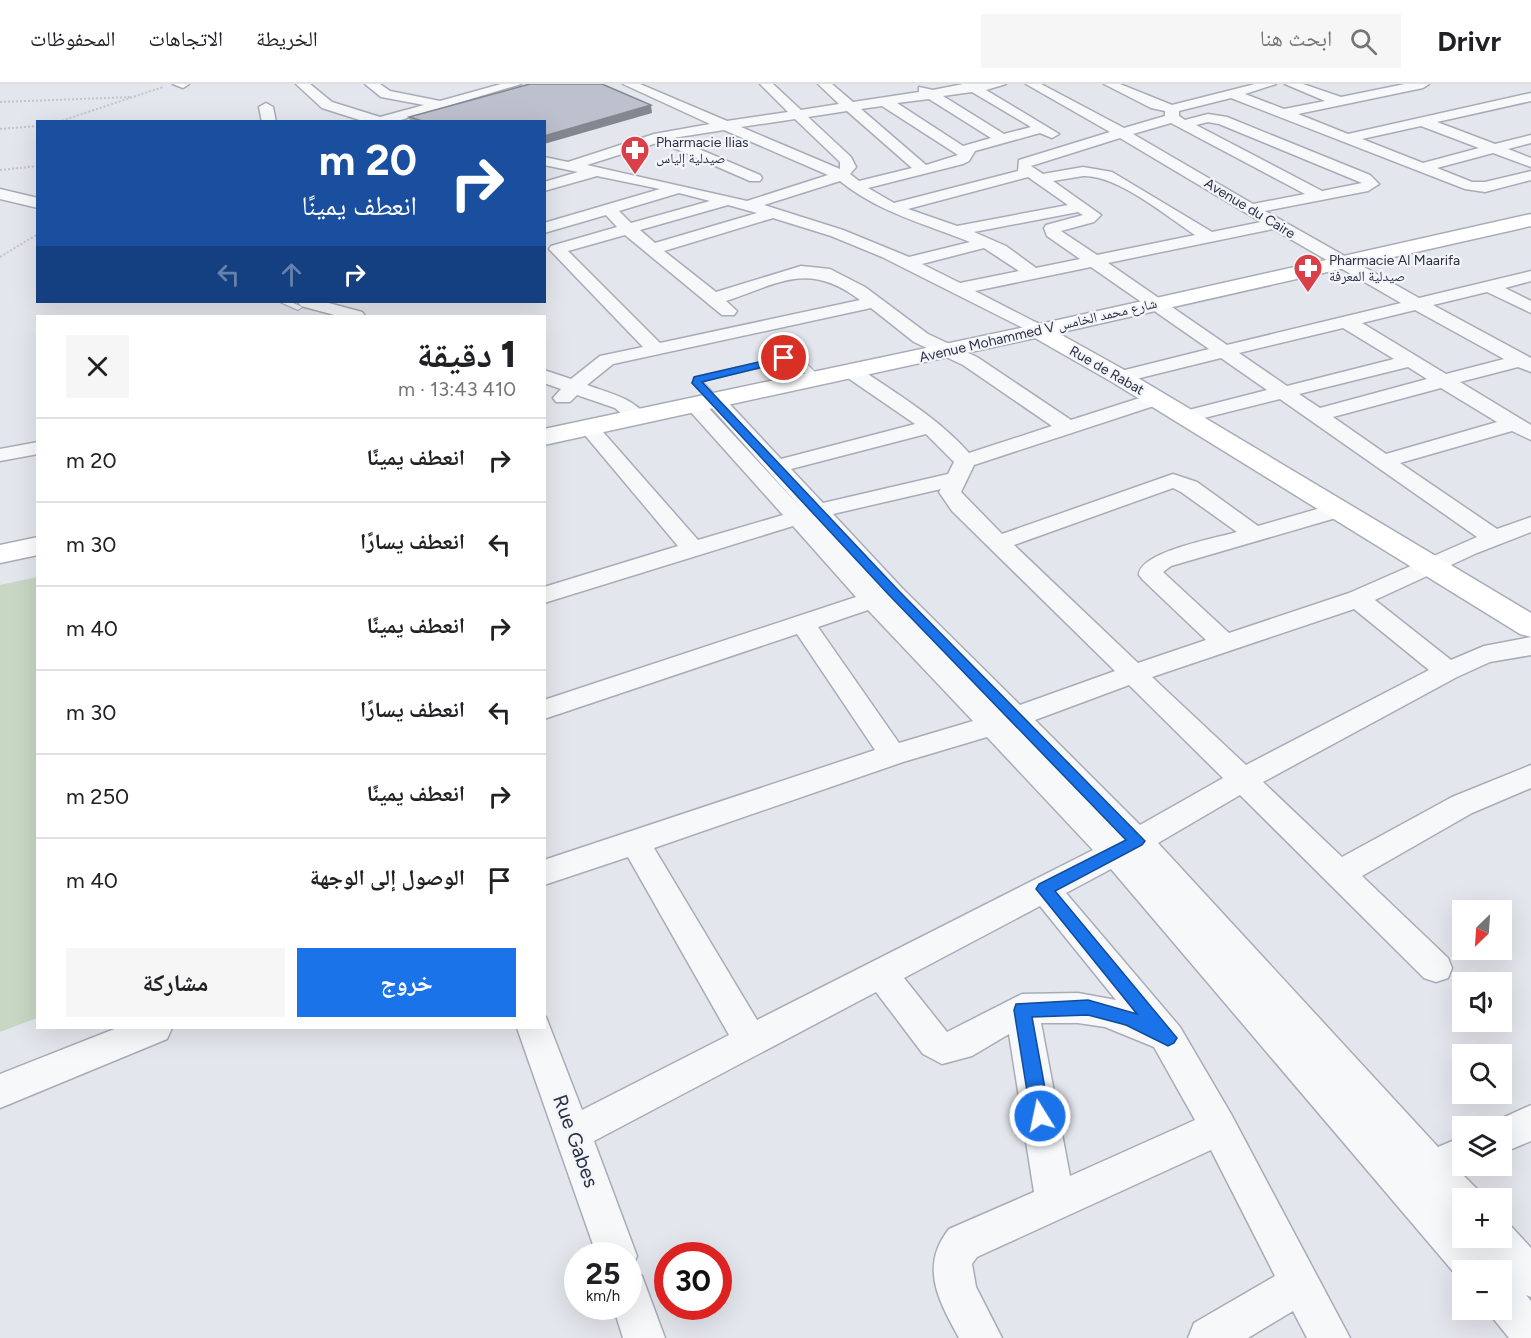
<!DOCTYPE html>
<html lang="ar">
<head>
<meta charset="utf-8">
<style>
	:root { --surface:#fff; --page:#f6f6f6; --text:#202124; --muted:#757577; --line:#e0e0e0; --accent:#1a73e8 }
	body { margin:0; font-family:Figtree,"Noto Naskh Arabic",sans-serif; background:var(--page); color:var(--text); direction:rtl; height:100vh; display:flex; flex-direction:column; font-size:22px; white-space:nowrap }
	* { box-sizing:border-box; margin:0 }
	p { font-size:20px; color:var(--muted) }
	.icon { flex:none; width:33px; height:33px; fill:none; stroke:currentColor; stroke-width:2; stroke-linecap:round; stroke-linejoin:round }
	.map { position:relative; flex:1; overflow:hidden; direction:ltr }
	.drawer { position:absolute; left:36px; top:231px; width:510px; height:714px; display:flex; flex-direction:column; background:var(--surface); border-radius:0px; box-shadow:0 6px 24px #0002; direction:rtl }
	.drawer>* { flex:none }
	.banner { position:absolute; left:36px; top:36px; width:510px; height:183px; border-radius:0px; box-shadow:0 6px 24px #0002; direction:rtl; background:#1a4fa0; color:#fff; overflow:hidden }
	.needle { width:39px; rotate:205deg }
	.buttons { position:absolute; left:1452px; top:816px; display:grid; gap:12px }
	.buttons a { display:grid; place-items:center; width:60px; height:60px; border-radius:0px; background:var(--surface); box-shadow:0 6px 24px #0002; font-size:30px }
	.speed { position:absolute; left:564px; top:1158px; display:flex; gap:12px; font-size:30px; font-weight:700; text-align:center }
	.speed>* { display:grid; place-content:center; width:78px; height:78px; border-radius:50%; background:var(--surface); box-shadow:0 6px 24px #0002; line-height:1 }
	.speed small { font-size:15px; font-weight:400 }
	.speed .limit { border:9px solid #d22; background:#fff; color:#111 }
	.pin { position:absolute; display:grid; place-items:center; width:51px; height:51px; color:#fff; margin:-26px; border:3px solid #fff; border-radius:50%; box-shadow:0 2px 6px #0007 }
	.me { position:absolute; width:66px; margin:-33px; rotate:350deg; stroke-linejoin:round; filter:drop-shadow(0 0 4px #0008) }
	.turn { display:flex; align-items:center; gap:21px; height:126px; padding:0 30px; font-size:27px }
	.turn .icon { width:78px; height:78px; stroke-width:2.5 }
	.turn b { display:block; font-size:42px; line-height:51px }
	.lanes { display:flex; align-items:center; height:57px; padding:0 30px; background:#0003; justify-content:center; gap:30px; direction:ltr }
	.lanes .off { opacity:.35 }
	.round { display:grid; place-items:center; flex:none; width:63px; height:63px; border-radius:0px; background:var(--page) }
	.head { display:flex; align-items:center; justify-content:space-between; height:102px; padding:0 30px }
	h1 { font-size:36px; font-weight:800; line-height:45px }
	.action { display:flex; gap:12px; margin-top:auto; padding:12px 30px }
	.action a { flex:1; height:69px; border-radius:0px; background:var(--accent); color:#fff; font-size:24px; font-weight:800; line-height:69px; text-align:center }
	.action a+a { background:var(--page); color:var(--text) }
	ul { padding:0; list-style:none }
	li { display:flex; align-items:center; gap:18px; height:84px; padding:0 30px; border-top:2px solid var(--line) }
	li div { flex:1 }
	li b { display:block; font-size:22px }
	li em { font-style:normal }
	header { display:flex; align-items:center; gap:36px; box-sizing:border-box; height:84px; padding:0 30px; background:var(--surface); border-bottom:2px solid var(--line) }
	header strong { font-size:28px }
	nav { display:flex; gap:33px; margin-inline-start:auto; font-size:21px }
	.search { width:420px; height:54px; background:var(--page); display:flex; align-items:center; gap:15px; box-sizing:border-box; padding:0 21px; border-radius:0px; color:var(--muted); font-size:22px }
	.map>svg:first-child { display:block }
	.green { fill:#c7d7c4 }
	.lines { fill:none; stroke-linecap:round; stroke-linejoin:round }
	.lane-casing { stroke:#a7acb7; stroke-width:2 }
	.street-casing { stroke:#a7acb7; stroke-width:3 }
	.secondary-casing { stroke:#a7acb7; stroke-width:3 }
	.path { stroke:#c1c4cb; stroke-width:2; stroke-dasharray:2 2; stroke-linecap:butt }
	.lane { fill:#f7f8fa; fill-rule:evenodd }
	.street { fill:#f7f8fa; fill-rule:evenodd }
	.secondary { fill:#fff; fill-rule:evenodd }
	.wall { fill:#a3a6b0 }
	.shaded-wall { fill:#848790 }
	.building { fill:#bdc1cd; stroke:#848790; stroke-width:1.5 }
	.route { fill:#1a73e8; stroke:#114b97; stroke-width:1.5 }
	.labels { text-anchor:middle; stroke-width:4.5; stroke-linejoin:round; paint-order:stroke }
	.far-poi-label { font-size:14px; fill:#293147; stroke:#f4f5f9; text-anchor:start }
	.far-street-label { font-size:14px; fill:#293147; stroke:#f4f5f9 }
	.near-street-label { font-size:20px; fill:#293147; stroke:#f4f5f9 }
</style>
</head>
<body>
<header>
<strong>Drivr</strong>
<div class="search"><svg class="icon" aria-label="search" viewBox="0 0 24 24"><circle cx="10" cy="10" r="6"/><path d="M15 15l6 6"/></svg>ابحث هنا</div>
<nav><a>الخريطة</a><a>الاتجاهات</a><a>المحفوظات</a></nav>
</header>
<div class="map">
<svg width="1531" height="1254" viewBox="0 0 1531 1254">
	<rect width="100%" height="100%" fill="#e3e6ec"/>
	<!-- green -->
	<polygon class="green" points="37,493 37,934 0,948 0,501"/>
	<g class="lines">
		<!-- lane casing -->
		<g class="lane-casing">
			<g id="lane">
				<polygon points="280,218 291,218 302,223 298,226"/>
				<polygon points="791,271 800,273 821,294 821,298 815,298 791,277 702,297 722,318 717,321 692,299 695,293"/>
			</g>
		</g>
		<!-- street casing -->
		<g class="street-casing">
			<g id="street">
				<polygon points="173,0 189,0 183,4"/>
				<polygon points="296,0 310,0 332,18 380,33 424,21 381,13 365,0 380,0 390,7 440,17 501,0 521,0 394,38 366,38 322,24"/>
				<path d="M623,0H640L727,37L788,28L760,0H773L801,26L839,20L818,0H832L853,18L919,8V3L933,6L963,0H1006L986,6L1059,50L1052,54L1040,49L975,67L969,77L963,80L868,104L894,119L1018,87L1019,76L1110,48L1026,0H1041L1124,44L1165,32V27L1151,24L1104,0H1120L1172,21L1255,0H1276L1245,10L1284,25L1325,17L1285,0H1303L1341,13L1405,0H1429L1423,4L1298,30L1348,50L1531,9V17L1437,38L1495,60L1531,51V59L1508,65L1531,74V83L1493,69L1437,84L1472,98H1485L1531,87V96L1485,108L1465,105L1231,14L1179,27V32L1185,36L1208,30L1227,33L1370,91L1379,100L1368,107L1265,127L1419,214L1531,187V197L1505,204L1531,217V229L1487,208L1433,221L1531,274V288L1518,283L1460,298L1531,341V356L1512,347L1400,379L1497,445L1531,433V448L1477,469L1375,516L1451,576L1484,562L1531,553V571L1490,578L1457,593L1263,698L1342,773L1452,713L1531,681V704L1472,729L1362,792L1448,874L1452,884L1448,894L1436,898L1424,894L1240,711L1158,759L1438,1063L1462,1053V1082H1476L1462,1090L1476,1104L1480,1114H1462V1154H1502V1137L1509,1140L1531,1164V1213L1526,1211L1531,1217V1254H1509L1488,1228L1487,1226H1502V1194L1507,1196L1502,1186H1462V1198L1111,785L1066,809L1180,943L1231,1030L1350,1254H1307L1293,1227L1248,1254H1188L1194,1239L1275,1192L1211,1066L977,1173L972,1180L976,1203L1002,1254H959C939,1217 919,1183 949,1145L1034,1108L1009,950L972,972L942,980L923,970L876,908L594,1057L637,1172L630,1187L642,1192L665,1254H623L613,1222H628V1172H597L517,944H544L546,933L582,1026L729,951L628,773L544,801V776L875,666L797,550L544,635V616L856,513L793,442L544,519V503L678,462L579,344L582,340H596L698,456L783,431L689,326L686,322L689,318H703L802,425L710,322L707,318L710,314H724L781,375L915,340L845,292L842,288L852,282L859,284C897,310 938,334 969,369L1052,342L963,281L914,258L871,224L613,280L587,301C609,309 634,314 648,334L645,338H631L615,324L577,311L570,318H556L553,314L561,305L544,299V286L571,295L600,272L643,263L549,165L551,162L617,143L606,131L544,149V139L660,105L597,92L544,107V98L578,88L544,81V73L568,78L654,50L710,40ZM972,8L1031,43L1004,50L943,12ZM929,15L991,54L963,62L897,19ZM882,22L958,71L926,81L861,25ZM847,27L912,84L859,97L850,90L856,83L851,73L808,33ZM795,35L840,78V85L741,43ZM1208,38L1219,40L1362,99L1322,107L1196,41ZM1171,39L1305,110L1253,120L1133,50ZM1421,42L1479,64L1423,79L1362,55ZM724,46L828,91L747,117L587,81L660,58L750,97H760L762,94L760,91L673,54ZM1120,54L1261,138L1212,148L1112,88L1083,83L1043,90L1031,82ZM1083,92C1118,91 1166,132 1195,151L1097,171L1061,147L1094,138L1101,131L1053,97ZM1028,93L1068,121L957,142L908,125ZM840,97C878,128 925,140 970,158L909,173L843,146L764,121ZM679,109L710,117L631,139L619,127ZM728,121L757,129L655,159L640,146ZM1078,128L1083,131L1046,141L1044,144L1047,152L1080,175L1036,184L1006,162L974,148ZM773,134L831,152L882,173L1035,250L1041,249L1044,245L1041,241L975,207L1091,183L1209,265L1113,289L1110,293L1113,297L1120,299L1221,274L1267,306L1177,329L1174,333L1177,337L1184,339L1280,315L1477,453L1349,509L1229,549L1163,488L1171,482L1346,431L1349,426L1346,421L1338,419L1258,442L1197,398L1173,390L1002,450L961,408L974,381L1163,319L1166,315L1163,311H1149L1071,336L977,273L928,250L865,203L830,185L801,182L716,208L664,167ZM1273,145L1401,219L1227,261L1108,179ZM625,151L722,231H734L737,227L726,217C780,199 808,177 860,216L660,259L568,167ZM984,164L1019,187L960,199L922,180ZM1415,226L1504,275L1446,290L1362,239ZM1343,244L1394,275L1287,302L1239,269ZM1408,283L1427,295L1320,324L1299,310ZM1441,304L1497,338L1386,370L1333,333ZM926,350L954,378L948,390L823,419L791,385ZM1173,404L1181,408L1237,448C1216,454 1139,468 1139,491L1143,496L1206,556L1138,579L1014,461ZM941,405L939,408L952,427L1115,587L1020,621L902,504L833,430ZM1354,525L1429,586L1246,681L1152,593ZM868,526L973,637L899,659L818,543ZM1129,601L1223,694L1140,741L1035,636ZM987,653L1093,766L757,936L654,764L903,678ZM1040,822L1116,916L1078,909L1022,910L947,948L904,894ZM1041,939H1078L1105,943L1154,963L1195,1036L1070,1092Z"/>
				<polygon points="266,19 273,23 276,38 262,38 259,23"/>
				<polygon points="0,105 38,114 38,124 0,115"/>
				<polygon points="298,218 325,218 362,228 365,232 338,232 301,222"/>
				<polygon points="38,358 38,370 0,377 0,365"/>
				<polygon points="117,944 172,944 167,955 0,1024 0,990"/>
				<polygon points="1531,1021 1531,1057 1502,1069 1502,1042 1488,1042 1489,1040"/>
			</g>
		</g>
		<!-- secondary casing -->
		<g class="secondary-casing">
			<g id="secondary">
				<polygon points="1531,130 1531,142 1058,249 1128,288 1531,529 1531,553 1520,550 1112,298 1035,254 544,361 544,345 1025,243 1035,238 1040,240"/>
				<polygon points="38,453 38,471 0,479 0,461"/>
			</g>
		</g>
		<!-- path -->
		<g class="path">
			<polyline points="0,18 132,13"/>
			<polyline points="58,38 163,3"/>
			<polyline points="0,45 38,42"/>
			<polyline points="0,86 38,82"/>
			<polyline points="0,173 38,150"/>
		</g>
		<!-- lane -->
		<use href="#lane" class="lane"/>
		<!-- street -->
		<use href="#street" class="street"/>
		<!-- secondary -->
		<use href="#secondary" class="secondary"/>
	</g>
	<!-- wall -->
	<polygon class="wall" points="652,29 544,38 410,38 409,33"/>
	<!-- shaded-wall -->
	<polygon class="shaded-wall" points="651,21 652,29 544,60 544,52"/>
	<!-- building -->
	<polygon class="building" points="530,0 602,0 651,21 544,52 544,38 426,38 409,33"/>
	<!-- route -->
	<polygon class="route" points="784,272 789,274 787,277 702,298 898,506 1145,757 1142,761 1055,807 1177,954 1174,959 1168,962 1126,941 1088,931 1032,933 1050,1032 1047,1038 1040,1041 1034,1038 1031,1032 1014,926 1016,920 1088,916 1137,930 1036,805 1039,800 1126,756 889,511 692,299 694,293"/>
	<!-- icons -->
	<defs>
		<g id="pharmacy-pin" transform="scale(1.5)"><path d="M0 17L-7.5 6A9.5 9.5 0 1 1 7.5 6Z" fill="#da4048" stroke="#f4f5f9"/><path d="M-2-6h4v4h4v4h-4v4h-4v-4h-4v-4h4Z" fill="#fff"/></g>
	</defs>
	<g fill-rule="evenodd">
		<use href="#pharmacy-pin" x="635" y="66"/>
		<use href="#pharmacy-pin" x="1308" y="184"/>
	</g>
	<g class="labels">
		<!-- far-poi labels -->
		<g class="far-poi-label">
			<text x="656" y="63">Pharmacie Ilias<tspan x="656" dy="16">صيدلية إلياس</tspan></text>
			<text x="1329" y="181">Pharmacie Al Maarifa<tspan x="1329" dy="16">صيدلية المعرفة</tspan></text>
		</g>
		<!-- far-street labels -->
		<g class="far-street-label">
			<text transform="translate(1250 124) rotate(31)" y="5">Avenue du Caire</text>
			<text transform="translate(1038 246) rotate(-13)" y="5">Avenue Mohammed V شارع محمد الخامس</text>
			<text transform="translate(1107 286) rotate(30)" y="5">Rue de Rabat</text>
		</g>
		<!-- near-street labels -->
		<g class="near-street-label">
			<text transform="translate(576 1057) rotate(70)" y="7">Rue Gabes</text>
		</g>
	</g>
</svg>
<div class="buttons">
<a><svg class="needle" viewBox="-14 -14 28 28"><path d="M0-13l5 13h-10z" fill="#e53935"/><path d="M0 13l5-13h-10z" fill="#757577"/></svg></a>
<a><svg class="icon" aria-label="sound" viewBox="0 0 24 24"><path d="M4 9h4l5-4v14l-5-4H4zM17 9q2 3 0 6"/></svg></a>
<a><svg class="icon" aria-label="search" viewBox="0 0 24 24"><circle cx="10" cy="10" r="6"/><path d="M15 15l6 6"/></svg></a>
<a><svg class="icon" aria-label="layers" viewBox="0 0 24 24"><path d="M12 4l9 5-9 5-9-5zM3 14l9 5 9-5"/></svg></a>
<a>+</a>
<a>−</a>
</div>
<div class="speed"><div>25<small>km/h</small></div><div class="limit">30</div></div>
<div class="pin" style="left:784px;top:274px;background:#d93025"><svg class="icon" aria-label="arrive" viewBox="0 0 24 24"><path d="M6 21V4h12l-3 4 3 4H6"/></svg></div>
<svg class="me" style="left:1040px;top:1032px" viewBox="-20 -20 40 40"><circle r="17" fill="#1a73e8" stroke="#fff" stroke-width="3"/><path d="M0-11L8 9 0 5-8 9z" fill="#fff"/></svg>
<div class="banner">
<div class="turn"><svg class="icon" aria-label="right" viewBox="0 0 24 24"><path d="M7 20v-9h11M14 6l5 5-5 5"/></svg><div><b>20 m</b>انعطف يمينًا</div></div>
<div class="lanes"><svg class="icon off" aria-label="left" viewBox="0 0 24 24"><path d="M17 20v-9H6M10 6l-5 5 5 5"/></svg><svg class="icon off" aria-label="ahead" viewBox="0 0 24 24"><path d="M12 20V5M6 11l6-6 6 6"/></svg><svg class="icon" aria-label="right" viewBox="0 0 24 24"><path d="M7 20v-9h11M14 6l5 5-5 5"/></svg></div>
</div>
<section class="drawer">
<div class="head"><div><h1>1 دقيقة</h1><p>410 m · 13:43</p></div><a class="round"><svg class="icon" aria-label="close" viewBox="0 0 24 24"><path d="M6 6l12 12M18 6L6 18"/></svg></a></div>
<ul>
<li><svg class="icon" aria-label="right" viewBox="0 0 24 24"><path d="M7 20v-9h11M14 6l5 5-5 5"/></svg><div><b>انعطف يمينًا</b></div><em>20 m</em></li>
<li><svg class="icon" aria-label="left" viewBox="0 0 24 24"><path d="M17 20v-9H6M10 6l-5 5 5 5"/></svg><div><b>انعطف يسارًا</b></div><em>30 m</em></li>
<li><svg class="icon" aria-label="right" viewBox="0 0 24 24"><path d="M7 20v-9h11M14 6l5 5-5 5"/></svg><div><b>انعطف يمينًا</b></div><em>40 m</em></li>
<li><svg class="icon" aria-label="left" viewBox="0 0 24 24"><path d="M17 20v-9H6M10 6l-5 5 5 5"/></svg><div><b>انعطف يسارًا</b></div><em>30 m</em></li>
<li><svg class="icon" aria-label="right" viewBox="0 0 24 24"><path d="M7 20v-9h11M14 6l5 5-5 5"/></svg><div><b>انعطف يمينًا</b></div><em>250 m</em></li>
<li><svg class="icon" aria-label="arrive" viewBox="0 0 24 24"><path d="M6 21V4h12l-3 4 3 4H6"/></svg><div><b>الوصول إلى الوجهة</b></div><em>40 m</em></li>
</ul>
<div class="action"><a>خروج</a><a>مشاركة</a></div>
</section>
</div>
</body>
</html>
